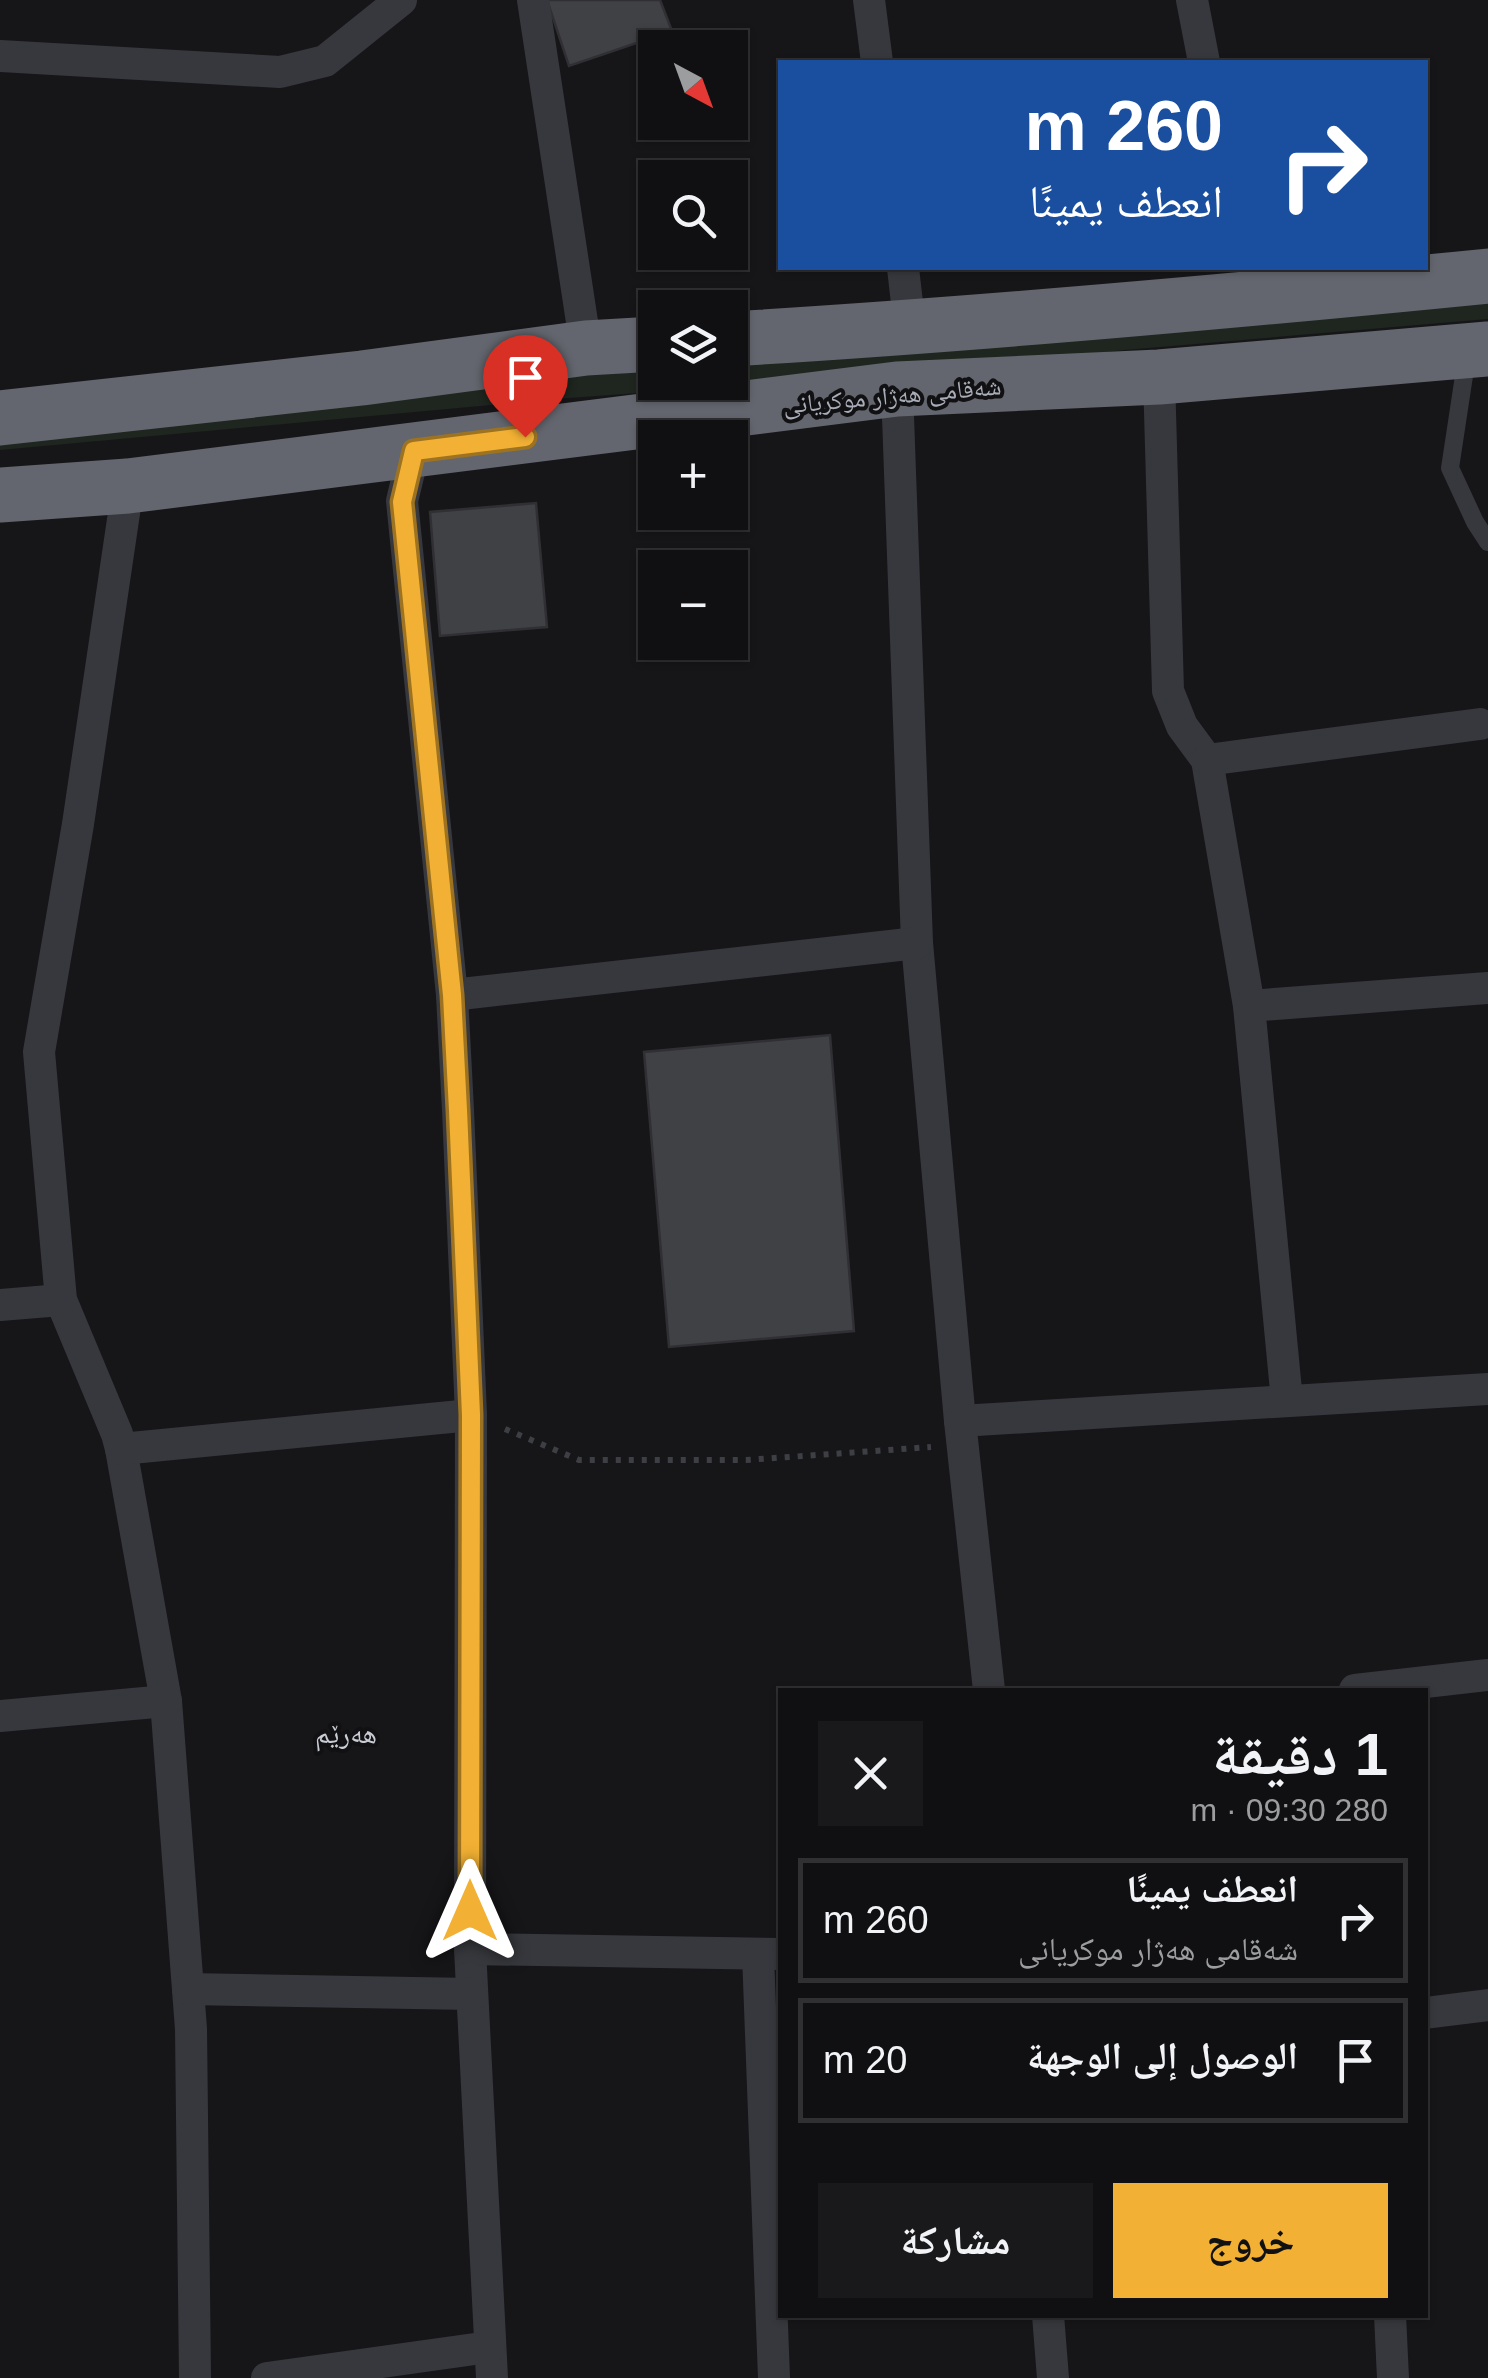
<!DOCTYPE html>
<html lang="ar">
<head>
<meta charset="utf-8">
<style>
	:root { --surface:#101012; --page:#19191b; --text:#f1f3f6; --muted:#9c9d9f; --line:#303032; --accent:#f2b134 }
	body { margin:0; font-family:Arial,"Noto Naskh Arabic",sans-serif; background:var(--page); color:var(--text); direction:rtl; height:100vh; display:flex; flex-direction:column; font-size:38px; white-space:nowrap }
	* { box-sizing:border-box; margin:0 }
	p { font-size:32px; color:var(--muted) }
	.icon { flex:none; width:55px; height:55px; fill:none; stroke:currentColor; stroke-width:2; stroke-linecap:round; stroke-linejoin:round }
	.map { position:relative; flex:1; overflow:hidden; direction:ltr }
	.drawer { position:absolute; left:778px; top:1688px; width:650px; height:630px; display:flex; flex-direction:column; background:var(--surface); border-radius:0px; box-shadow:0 2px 8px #0004,0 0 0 2px var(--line); direction:rtl }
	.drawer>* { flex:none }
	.banner { position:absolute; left:778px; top:60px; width:650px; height:210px; border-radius:0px; box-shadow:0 2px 8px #0004,0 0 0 2px var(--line); direction:rtl; background:#1a4fa0; color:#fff; overflow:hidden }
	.needle { width:65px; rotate:139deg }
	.fabs { position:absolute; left:638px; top:30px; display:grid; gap:20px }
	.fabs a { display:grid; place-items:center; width:110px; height:110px; border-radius:0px; background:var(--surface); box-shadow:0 2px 8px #0004,0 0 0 2px var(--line); font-size:50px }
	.pin { position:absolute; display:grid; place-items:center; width:85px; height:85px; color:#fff; margin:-102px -42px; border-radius:50% 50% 50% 0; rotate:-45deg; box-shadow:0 0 10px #0007 }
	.pin .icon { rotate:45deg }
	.me { position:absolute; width:110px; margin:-55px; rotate:0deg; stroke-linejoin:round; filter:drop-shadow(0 0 8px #0008) }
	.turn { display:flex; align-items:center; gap:35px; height:210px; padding:0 40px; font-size:45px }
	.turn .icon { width:130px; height:130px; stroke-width:2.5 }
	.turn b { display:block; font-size:70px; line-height:85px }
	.round { display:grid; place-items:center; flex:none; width:105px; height:105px; border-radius:0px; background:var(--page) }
	.summary { display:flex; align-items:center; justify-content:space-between; height:170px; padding:0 40px }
	h1 { font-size:60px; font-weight:700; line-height:75px }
	.primary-button { display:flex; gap:20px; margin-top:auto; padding:20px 40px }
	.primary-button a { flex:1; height:115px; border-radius:0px; background:var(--accent); color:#111; font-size:40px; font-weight:700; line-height:115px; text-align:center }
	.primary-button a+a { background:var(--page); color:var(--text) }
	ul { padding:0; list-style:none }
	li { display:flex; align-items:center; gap:30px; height:125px; margin:0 20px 15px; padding:0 20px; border:5px solid var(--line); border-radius:0px }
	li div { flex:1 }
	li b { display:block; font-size:38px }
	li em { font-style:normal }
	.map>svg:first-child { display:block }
	.green { fill:#1e261f }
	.building { fill:#404145; stroke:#303034; stroke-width:2.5 }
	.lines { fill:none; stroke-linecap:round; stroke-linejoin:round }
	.path { stroke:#3d3f44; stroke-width:6; stroke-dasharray:5 8; stroke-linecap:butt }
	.lane { stroke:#37383d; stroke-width:18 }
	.street { stroke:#37383d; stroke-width:32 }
	.highway { stroke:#63666e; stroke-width:55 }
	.route-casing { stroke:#9d7322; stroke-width:25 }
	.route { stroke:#f2b134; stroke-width:18 }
	.labels { text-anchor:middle; stroke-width:8; stroke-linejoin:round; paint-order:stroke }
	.street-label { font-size:25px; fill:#a8adb8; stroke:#111113 }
	.neighbourhood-label { font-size:28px; fill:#c9ccd4; stroke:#111113 }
</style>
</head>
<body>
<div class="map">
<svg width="1488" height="2378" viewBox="0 0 1488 2378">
	<rect width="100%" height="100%" fill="#161618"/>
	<!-- green -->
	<polygon class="green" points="1488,282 1488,319 1125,350 848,378 555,399 0,450 0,422 655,357 655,382 730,382 730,350"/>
	<!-- building -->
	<g class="building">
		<polygon points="547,0 660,0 672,31 569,66"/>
		<polygon points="536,503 547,627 440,636 430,512"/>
		<polygon points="830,1035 854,1331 669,1347 644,1052"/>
	</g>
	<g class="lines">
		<!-- path -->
		<polyline class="path" points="505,1429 579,1460 746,1460 931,1447"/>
		<!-- lane -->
		<polyline class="lane" points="1467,356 1450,468 1475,522 1488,542"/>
		<!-- street -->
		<g class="street">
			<polyline points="533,0 586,348"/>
			<polyline points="869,0 877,62"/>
			<polyline points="1192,0 1204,62"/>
			<polyline points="0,56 280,72 325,61 401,0"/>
			<polyline points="903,268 910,329"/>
			<polyline points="1159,377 1168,691 1182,726 1207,760 1249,1006 1287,1401"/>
			<polyline points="897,389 917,943 960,1421 989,1690"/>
			<polyline points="414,451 402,501 452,995 458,1110 471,1415 470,1949 492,2378"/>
			<polyline points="128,486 78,824 39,1052 61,1300 117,1434 121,1449 166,1701 191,2029 195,2378"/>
			<polyline points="1207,760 1480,724"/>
			<polyline points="452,995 917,943"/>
			<polyline points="1249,1006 1488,988"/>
			<polyline points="0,1305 61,1300"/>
			<polyline points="960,1421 1488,1389"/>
			<polyline points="121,1449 471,1415"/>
			<polyline points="1355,1690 1488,1675"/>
			<polyline points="0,1716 166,1701"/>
			<polyline points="470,1949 780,1954"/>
			<polyline points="758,1954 774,2378"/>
			<polyline points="188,1989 472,1994"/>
			<polyline points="1425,2013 1488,2005"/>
			<polyline points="1048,2315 1053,2378"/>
			<polyline points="1390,2315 1393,2378"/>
			<polyline points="267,2378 489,2347"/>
		</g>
		<!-- highway -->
		<g class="highway">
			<path d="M730,339C983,324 1236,301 1488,276"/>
			<polyline points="0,418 362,378 586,348 655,344"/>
			<polyline points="0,495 128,486 897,389 1159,377 1488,349"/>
		</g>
	</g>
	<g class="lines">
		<!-- route casing -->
		<g class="route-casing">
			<polyline id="route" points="470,1911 471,1415 458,1110 452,995 402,502 414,451 525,437"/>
		</g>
		<!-- route -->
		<use href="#route" class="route"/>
	</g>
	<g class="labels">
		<!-- street labels -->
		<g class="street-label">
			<text transform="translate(892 395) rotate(-5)" y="9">شەقامی ھەژار موکریانی</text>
		</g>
		<!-- neighbourhood labels -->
		<g class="neighbourhood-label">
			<text x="346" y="1743">ھەرێم</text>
		</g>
	</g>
</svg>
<div class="fabs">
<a><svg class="needle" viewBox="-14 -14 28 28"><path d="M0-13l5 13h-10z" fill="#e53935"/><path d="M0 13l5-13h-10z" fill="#9c9d9f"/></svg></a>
<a><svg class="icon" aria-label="search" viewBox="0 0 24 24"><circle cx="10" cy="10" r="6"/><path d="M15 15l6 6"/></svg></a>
<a><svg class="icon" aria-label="layers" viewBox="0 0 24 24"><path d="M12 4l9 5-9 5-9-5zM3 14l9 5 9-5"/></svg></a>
<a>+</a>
<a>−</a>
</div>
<div class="pin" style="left:525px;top:437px;background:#d93025"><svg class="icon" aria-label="arrive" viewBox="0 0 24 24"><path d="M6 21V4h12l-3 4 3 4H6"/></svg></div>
<svg class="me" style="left:470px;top:1911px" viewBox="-20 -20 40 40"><path d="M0-17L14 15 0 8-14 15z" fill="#f2b134" stroke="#fff" stroke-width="4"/></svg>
<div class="banner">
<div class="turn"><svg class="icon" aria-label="right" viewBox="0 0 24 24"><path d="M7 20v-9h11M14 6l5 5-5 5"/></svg><div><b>260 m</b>انعطف يمينًا</div></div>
</div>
<section class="drawer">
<div class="summary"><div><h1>1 دقيقة</h1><p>280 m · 09:30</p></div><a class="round"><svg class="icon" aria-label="close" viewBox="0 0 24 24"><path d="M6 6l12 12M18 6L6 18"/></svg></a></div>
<ul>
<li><svg class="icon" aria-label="right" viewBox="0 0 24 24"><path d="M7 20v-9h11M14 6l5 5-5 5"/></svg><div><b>انعطف يمينًا</b><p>شەقامی ھەژار موکریانی</p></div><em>260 m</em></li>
<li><svg class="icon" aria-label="arrive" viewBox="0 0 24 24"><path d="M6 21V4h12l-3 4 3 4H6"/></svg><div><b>الوصول إلى الوجهة</b></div><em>20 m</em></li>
</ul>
<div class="primary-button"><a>خروج</a><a>مشاركة</a></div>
</section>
</div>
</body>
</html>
